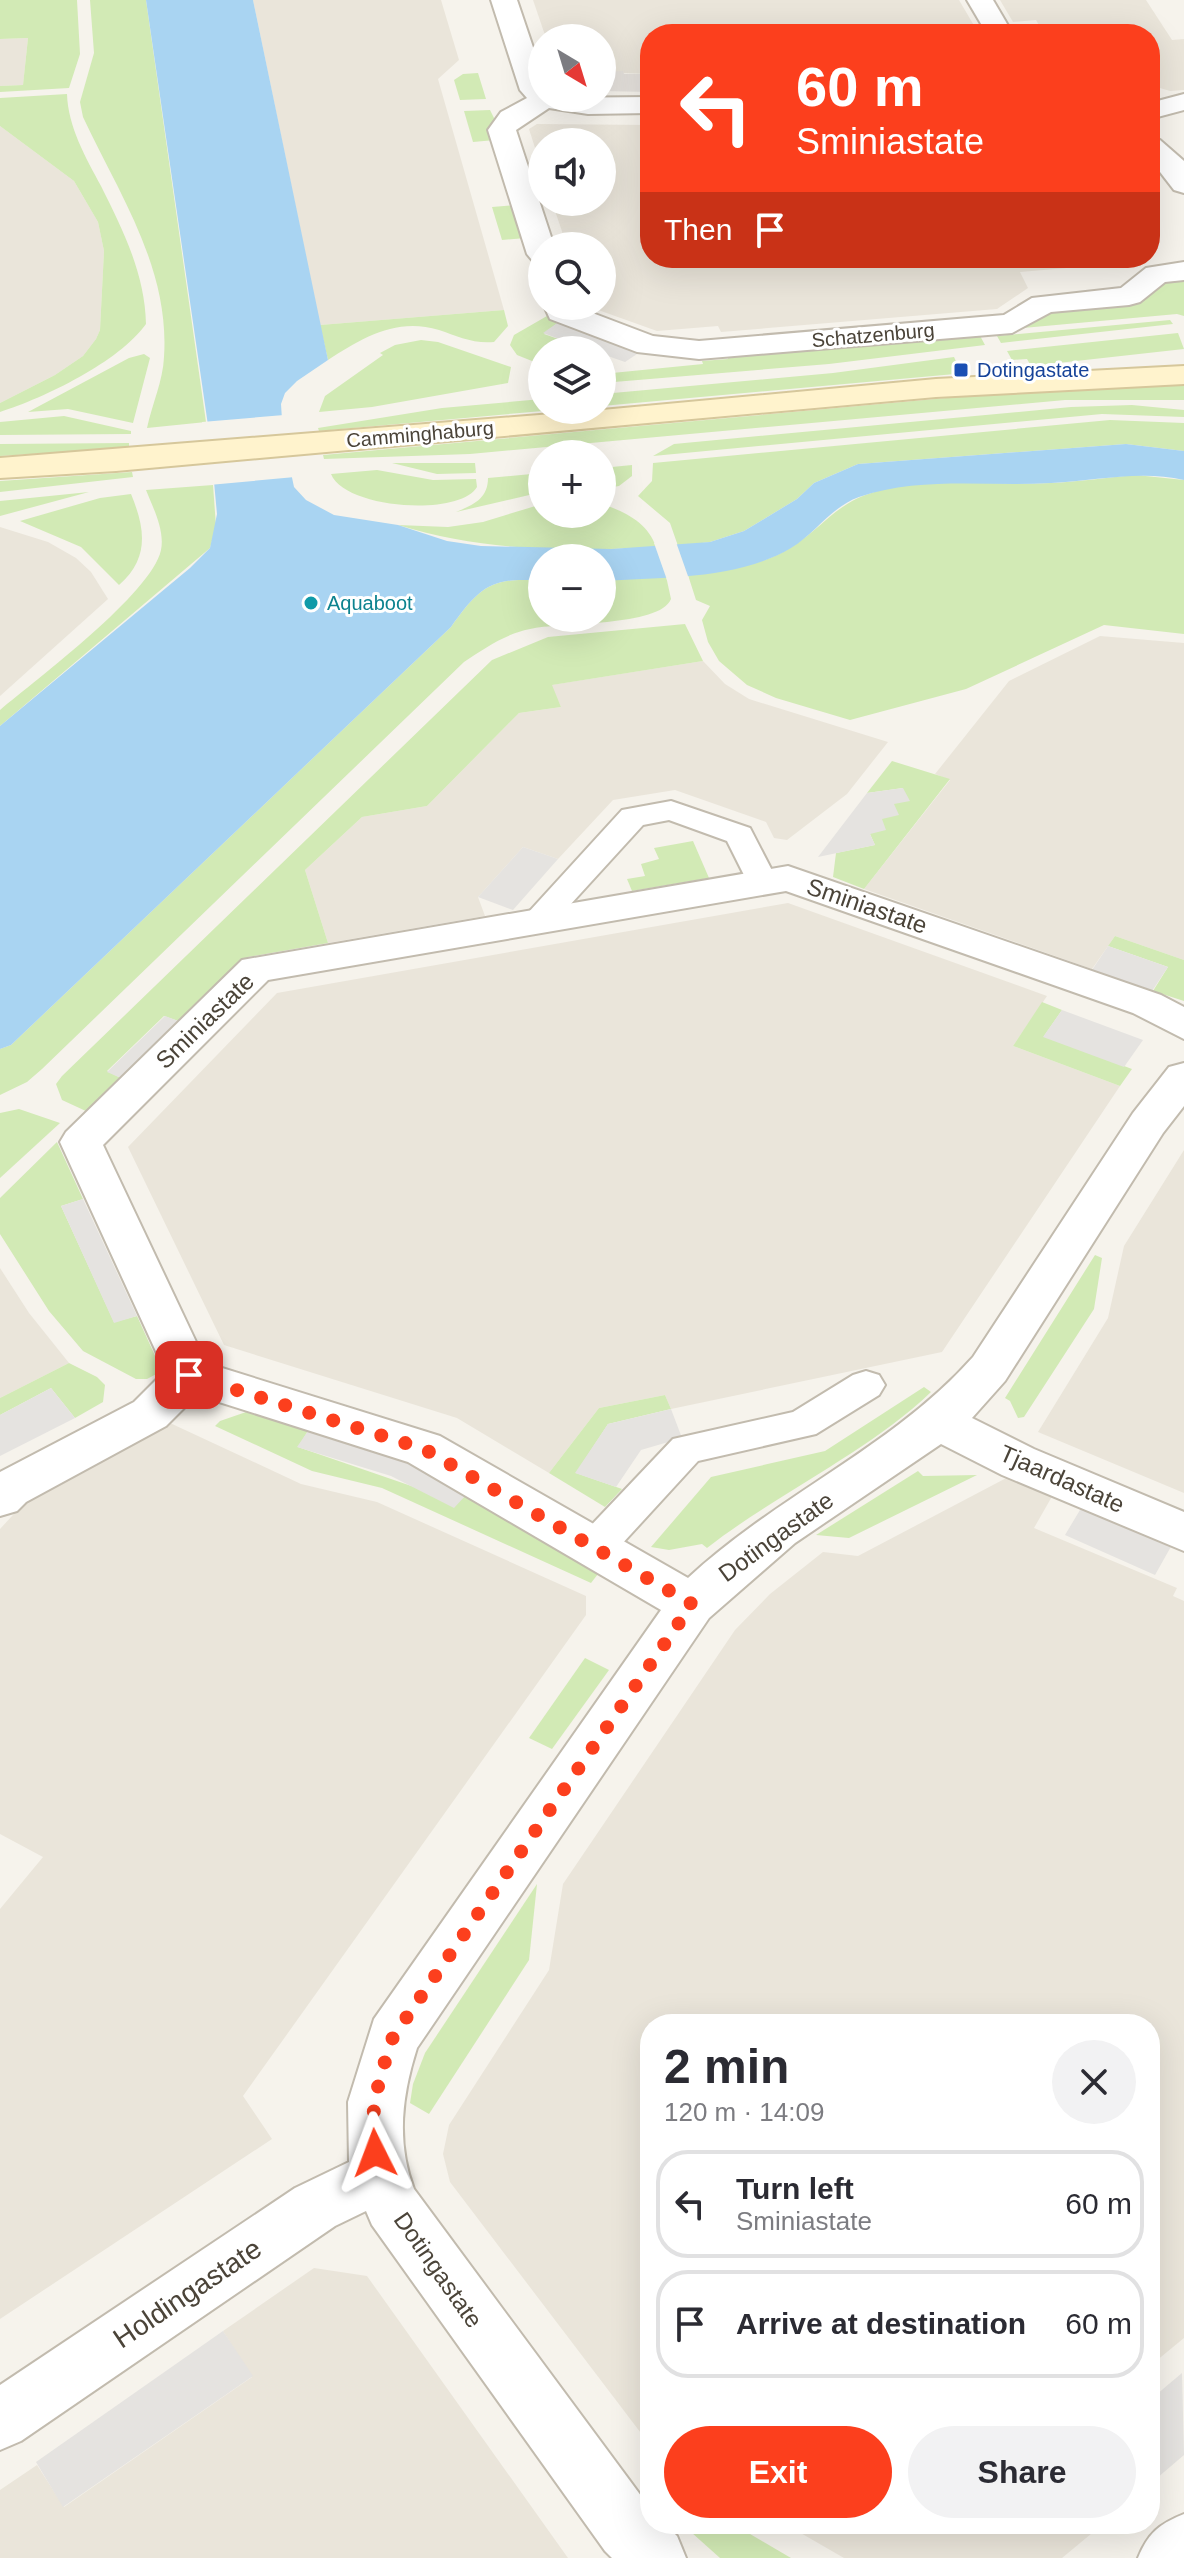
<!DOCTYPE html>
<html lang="en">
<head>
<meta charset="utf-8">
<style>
	:root { --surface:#fff; --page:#f2f2f3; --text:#2b2b33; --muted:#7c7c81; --line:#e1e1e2; --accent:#fc3f1d }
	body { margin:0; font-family:Arial,sans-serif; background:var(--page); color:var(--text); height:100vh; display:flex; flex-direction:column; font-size:30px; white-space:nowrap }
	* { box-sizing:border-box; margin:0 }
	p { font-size:26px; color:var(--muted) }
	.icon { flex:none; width:44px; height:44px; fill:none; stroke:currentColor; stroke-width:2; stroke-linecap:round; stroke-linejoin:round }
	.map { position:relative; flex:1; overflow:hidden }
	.sheet { position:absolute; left:640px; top:2014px; width:520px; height:520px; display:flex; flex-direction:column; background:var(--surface); border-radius:32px; box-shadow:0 8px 32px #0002 }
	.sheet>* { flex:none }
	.hud { position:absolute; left:640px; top:24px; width:520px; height:244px; border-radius:32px; box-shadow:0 8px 32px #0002; background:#fc3f1d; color:#fff; overflow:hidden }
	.needle { width:52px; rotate:142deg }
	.controls { position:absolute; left:528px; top:24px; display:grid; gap:16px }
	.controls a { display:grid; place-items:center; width:88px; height:88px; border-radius:50%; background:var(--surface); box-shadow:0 8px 32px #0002; font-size:40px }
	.pin { position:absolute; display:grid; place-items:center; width:68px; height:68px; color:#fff; margin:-34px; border-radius:16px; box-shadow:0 4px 12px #0006 }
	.me { position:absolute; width:88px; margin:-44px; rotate:357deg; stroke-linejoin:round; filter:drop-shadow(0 0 6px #0008) }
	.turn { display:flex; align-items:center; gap:28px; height:168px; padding:0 24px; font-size:36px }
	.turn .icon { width:104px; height:104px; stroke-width:2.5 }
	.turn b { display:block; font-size:56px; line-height:68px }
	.then { display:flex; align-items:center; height:76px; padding:0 24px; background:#0003; gap:16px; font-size:30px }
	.round { display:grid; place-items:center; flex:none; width:84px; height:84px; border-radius:42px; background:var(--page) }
	.summary { display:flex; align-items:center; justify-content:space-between; height:136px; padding:0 24px }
	h1 { font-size:48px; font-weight:700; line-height:60px }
	.button { display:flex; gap:16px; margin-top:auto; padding:16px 24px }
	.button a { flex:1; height:92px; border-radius:48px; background:var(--accent); color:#fff; font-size:32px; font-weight:700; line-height:92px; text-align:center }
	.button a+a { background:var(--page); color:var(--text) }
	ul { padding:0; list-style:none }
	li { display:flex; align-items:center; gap:24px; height:108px; margin:0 16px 12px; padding:0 8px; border:4px solid var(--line); border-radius:32px }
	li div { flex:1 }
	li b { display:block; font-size:30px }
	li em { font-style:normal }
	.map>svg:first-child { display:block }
	.residential { fill:#eae5da }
	.industrial { fill:#e6e2dd }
	.green { fill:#d2eab5 }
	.parking { fill:#e5e3e0 }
	.water { fill:#a9d4f2 }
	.pier { fill:#f6f3ec }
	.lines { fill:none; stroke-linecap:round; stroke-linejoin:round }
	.lane-casing { stroke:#c2bbae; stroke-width:4 }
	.street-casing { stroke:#c2bbae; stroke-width:4 }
	.secondary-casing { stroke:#d6c79b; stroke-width:4 }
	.lane { fill:#fff; fill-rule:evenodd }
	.street { fill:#fff; fill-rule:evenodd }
	.secondary { fill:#fff3cd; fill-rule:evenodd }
	.route { stroke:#fc3f1d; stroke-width:14; stroke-dasharray:0 25.2 }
	.transit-dot { fill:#1a4fb4; stroke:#fff; stroke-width:3 }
	.culture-dot { fill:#0f9aa8; stroke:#fff; stroke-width:3 }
	.labels { text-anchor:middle; stroke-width:6; stroke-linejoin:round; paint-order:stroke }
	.far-street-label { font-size:20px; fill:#4b4439; stroke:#fff }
	.far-transit-label { font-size:20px; fill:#164399; stroke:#fff; text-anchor:start }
	.far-culture-label { font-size:20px; fill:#0d838f; stroke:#fff; text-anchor:start }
	.street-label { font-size:24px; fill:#4b4439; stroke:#fff }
	.near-street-label { font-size:28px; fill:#4b4439; stroke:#fff }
</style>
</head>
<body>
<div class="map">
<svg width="1184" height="2558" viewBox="0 0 1184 2558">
	<rect width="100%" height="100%" fill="#f6f3ec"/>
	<!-- residential -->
	<g class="residential">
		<polygon points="253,0 441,0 459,60 438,79 504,310 320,325"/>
		<polygon points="533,0 959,0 979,34 650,34 650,74 602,72 602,38 546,38"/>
		<polygon points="1000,0 1146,0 1172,40 1184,39 1184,90 1170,91 1150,85 1150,34 1044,34 1036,20 1013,22"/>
		<polygon points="28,38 23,85 0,86 0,39"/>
		<polygon points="537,124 650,125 650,258 1132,258 1125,263 1020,272 1028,288 997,309 721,332 718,326 657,331 587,306 602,306 602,246 567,246 552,202 602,202 602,142 542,142 542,170 529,129"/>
		<polygon points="0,126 74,181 98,222 104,251 100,330 96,339 83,356 55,375 0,403"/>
		<polygon points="0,527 48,542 76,558 91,572 108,599 0,696"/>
		<polygon points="1100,636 1184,643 1184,960 1115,936 1092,969 864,889 950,780 935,774 1009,681"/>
		<polygon points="703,661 725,684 749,699 888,742 847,794 787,840 774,838 766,822 675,790 613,800 558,859 523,847 478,897 485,916 328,943 305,870 362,817 427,806 519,713 561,707 551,685"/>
		<polygon points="788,903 1047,996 1013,1046 1120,1086 942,1352 671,1409 665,1395 599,1408 549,1473 457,1418 224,1345 128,1147 277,993"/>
		<polygon points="1184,1150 1184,1493 1038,1432 1108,1318 1124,1246"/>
		<polygon points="0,1268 29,1313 69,1363 0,1398"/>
		<polygon points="170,1423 301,1484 377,1502 586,1596 586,1615 243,2096 272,2139 0,2319 0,1909 43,1857 0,1834 0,1529 24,1503"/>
		<polygon points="1012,1475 1054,1493 1034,1528 1177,1588 1173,1596 1184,1601 1184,2338 1150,2366 1150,2024 650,2024 650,2445 450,2182 443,2154 449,2125 549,1970 563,1884 735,1630 770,1594 823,1552 858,1556"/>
		<polygon points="314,2268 367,2276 568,2558 0,2558 0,2490 37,2465 64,2507 252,2377 223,2331"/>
		<polygon points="785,2524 1103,2524 1062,2558 844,2558"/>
	</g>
	<!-- industrial -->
	<polygon class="industrial" points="623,71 624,74 650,74 650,92 602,91 602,72"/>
	<!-- green -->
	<g class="green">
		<polygon points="0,0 77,0 80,54 69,88 0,92 0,86 23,85 28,38 0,39"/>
		<path d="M90,0H146L206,422L147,428C152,404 163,381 164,357C170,268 119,194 83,117L80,102L94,53Z"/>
		<polygon points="478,73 486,99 460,100 454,80 463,74"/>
		<path d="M67,94C68,127 86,158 101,186C123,230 145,274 146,324C119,362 44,398 0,412V403L55,375L83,356L96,339L100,330L104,251L98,222L74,181L0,126V98Z"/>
		<polygon points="490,110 495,120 495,140 473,142 464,111"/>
		<polygon points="516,205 526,238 502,240 492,207"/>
		<polygon points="1184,278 1184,316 1177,314 1023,328 1051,310 1140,303 1165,280"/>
		<path d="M504,310L508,326L494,342C473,344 457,336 439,330C396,317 362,338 328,360L320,325Z"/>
		<polygon points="547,316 560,321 544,334 590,350 542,350 542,365 517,355 510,345 514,335"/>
		<polygon points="1170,320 1173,324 1001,343 997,336"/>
		<polygon points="978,332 985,345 829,364 602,383 602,374 703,364 702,361 728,359 726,353"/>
		<polygon points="1178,333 1184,349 1031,366 1027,359 1012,360 1007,351"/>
		<polygon points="421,340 438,342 511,367 508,383 372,407 319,412 325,396 383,355 380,353 395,345"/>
		<polygon points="144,354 150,358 133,423 68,409 28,412 129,358"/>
		<polygon points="954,357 961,372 955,374 602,406 602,394 833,373"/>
		<polygon points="1184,383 1184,400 1065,400 470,454 324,459 323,455 1001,393"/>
		<polygon points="542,399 542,410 554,410 319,431 318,428 442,408"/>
		<polygon points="1132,405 1184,410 1184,417 1102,414 653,456 674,444 1071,407"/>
		<polygon points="64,416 131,431 131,434 0,435 0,422"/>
		<polygon points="1110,420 1184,423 1184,451 1126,444 858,464 814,483 797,499 744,531 710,542 678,546 670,523 638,496 652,481 653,463"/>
		<polygon points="129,443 129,448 0,456 0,444"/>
		<polygon points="392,463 475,463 476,473 437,474"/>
		<polygon points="632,465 632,476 619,486 602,489 602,468"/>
		<path d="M377,470L433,480L476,479L477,487C459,517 345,509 331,474Z"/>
		<polygon points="132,472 133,477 0,492 0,481"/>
		<path d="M542,473V492L456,512C473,505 488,499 488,478Z"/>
		<path d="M1136,475L1184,480V634L1104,625L966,689L850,720L776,698L747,685L719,661L708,642L702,620L710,606L696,600L688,575C723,571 763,566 793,546C831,521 836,501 885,489C939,477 996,486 1051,483C1079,482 1108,477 1136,475Z"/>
		<path d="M213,485L216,526L210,548L0,726V710C37,679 152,593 161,550C165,530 153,508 146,490Z"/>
		<polygon points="89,492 0,516 0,501"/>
		<path d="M131,494C145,528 150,558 119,585L81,547L20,521L100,498Z"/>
		<path d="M542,504V514H602V504C626,512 648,523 656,547C567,552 483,551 398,525L448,527L483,522Z"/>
		<path d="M666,576L671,599C660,627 559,622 530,629C505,634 485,648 464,662L42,1069L27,1082L0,1095V1049L11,1045L451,627C479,588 491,576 542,581V618H602V581Z"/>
		<polygon points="685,624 703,661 552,685 561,707 519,713 427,806 362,817 305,870 328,943 248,957 181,1022 164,1016 107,1071 123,1079 88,1112 62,1100 56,1084 62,1076 492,660 548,637"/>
		<polygon points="892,761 950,779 864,889 833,877 836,853 875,845 870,834 903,788 867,793"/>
		<polygon points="693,841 709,878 632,891 627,879 645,876 641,864 659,859 654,848"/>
		<polygon points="1115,936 1184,960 1184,1001 1153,991 1168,967 1108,946"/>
		<polygon points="1042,1002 1062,1010 1044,1036 1132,1069 1120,1086 1013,1046"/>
		<polygon points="19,1109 60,1123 0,1178 0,1113"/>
		<polygon points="57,1142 83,1199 61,1206 114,1322 137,1316 162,1371 147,1379 136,1379 83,1351 49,1311 0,1234 0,1198"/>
		<polygon points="1095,1255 1102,1258 1094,1309 1024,1417 1018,1418 1010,1401 1005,1398"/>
		<polygon points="69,1363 97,1377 105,1385 103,1402 75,1418 51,1388 0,1415 0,1398"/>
		<path d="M924,1387L931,1392C870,1451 776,1494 707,1548L702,1544L669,1550L651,1547L711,1477L825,1451Z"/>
		<polygon points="665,1395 671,1409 608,1424 576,1473 622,1489 605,1507 549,1473 599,1408"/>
		<polygon points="249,1411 308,1431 298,1447 423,1490 467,1494 598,1574 591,1583 382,1488 312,1471 215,1426 220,1421"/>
		<polygon points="918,1471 923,1476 977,1475 849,1538 816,1535"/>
		<polygon points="585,1658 609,1670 552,1749 529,1738"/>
		<polygon points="537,1884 529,1960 429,2114 410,2103 413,2084 425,2053"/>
		<polygon points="682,2524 733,2524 791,2558 720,2558"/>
	</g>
	<!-- parking -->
	<g class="parking">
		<polygon points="560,321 643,350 625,362 602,354 602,350 590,350 543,333"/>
		<polygon points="903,788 910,801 894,804 899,815 882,819 886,830 870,834 875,845 818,857 867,793"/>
		<polygon points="523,847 558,859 513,910 478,897"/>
		<polygon points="1108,946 1168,967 1150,994 1090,973"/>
		<polygon points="1062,1010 1143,1040 1124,1067 1043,1037"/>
		<polygon points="165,1016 181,1022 123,1079 107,1072"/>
		<polygon points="83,1199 137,1316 114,1323 61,1206"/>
		<polygon points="51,1388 75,1418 0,1456 0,1415"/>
		<polygon points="671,1409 682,1438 641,1450 616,1487 575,1473 608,1424"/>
		<polygon points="308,1431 398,1459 467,1494 454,1508 391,1476 297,1447"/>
		<polygon points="1083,1505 1173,1543 1155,1575 1065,1535"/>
		<polygon points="223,2331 253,2376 63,2507 36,2462"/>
		<polygon points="1182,2373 1184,2455 1150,2484 1150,2400"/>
	</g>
	<!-- water -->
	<path class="water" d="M146,0H253L328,360L297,381L285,393L281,404L283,435L294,487L306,500L334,515L398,525L447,541L481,546L611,549L710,542L744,531L797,499L814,483L858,464L1126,444L1184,451V480C1139,470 1096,481 1051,483C987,487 921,476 859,497C831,507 816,533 791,548C737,580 663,577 602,581V558H542V581C491,576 479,588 451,627L11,1045L0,1049V726L190,568L210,548L217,514L210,439Z"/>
	<!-- pier -->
	<g class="pier">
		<polygon points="284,415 295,477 209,485 202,422"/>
		<polygon points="676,542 689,579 667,580 654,543"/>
	</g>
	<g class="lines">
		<!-- lane casing -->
		<g class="lane-casing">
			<g id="lane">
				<polygon points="671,801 750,828 778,882 773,889 762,892 751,889 727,841 669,820 643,825 549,928 538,931 527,928 522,921 527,914 622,810"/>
				<polygon points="866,1371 879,1375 885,1385 879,1395 816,1434 698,1461 609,1558 595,1563 581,1558 575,1547 581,1536 673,1439 793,1412 853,1375"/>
			</g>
		</g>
		<!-- street casing -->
		<g class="street-casing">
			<g id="street">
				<polygon points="491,0 517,0 542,74 542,98 650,97 650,113 588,114 549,108 516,130 554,246 542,246 542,263 532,260 527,254 488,130 501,112 527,98 520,90"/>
				<polygon points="967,0 993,0 1013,34 987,34"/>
				<polygon points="1184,94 1184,110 1150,119 1150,103"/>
				<polygon points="1150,138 1160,140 1184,161 1184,193 1174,190 1150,159"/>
				<polygon points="1184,262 1184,280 1165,282 1140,302 1129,305 1051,312 1012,333 699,359 637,352 550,319 544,306 574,306 653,336 699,341 1004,315 1032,298 1121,288 1146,268"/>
				<path d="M788,866L1161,995L1184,1007V1039L1133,1013L786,891L268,980L103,1145L206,1363L440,1436L688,1578C777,1495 892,1448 973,1357L1133,1113L1169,1067L1184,1063V1106L1163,1133L1005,1381L972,1418L1034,1449L1184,1512V1551L1002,1475L941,1444L795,1543L709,1618L417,2048C402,2095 396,2142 414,2189L650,2508V2524H665L677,2536L686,2558H612L605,2551L372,2225L366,2211L335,2226L21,2441L0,2450V2385L295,2188L349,2162L348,2102L374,2019L661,1610L408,1462L197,1395L166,1426L26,1502L17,1511L0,1516V1472L134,1402L165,1371L60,1142L66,1132L242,960Z"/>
				<path d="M1184,2514V2558H1138C1148,2533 1159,2524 1184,2514Z"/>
			</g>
		</g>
		<!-- secondary casing -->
		<g class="secondary-casing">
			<polygon id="secondary" points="1184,366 1184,384 936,397 116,471 0,478 0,458 602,410 936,379"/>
		</g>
		<!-- lane -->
		<use href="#lane" class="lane"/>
		<!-- street -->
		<use href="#street" class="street"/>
		<!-- secondary -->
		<use href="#secondary" class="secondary"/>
	</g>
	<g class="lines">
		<!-- route -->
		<path class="route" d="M189,1375L424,1449L692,1604L393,2037C380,2076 368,2111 375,2153"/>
	</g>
	<!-- markers -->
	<rect class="transit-dot" x="953" y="362" width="16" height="16" rx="4"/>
	<circle class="culture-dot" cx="311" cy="603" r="8"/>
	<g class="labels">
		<!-- far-street labels -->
		<g class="far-street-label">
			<text transform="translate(873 335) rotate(-5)" y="7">Schatzenburg</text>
			<text transform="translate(420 434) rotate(-5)" y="7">Camminghaburg</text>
		</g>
		<!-- far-transit labels -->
		<g class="far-transit-label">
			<text x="977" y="377">Dotingastate</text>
		</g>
		<!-- far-culture labels -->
		<g class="far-culture-label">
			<text x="327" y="610">Aquaboot</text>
		</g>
		<!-- street labels -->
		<g class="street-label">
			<text transform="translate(867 906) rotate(19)" y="8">Sminiastate</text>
			<text transform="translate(205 1021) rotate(-44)" y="8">Sminiastate</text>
			<text transform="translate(1062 1479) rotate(24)" y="8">Tjaardastate</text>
			<text transform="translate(776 1537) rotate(-36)" y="8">Dotingastate</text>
			<text transform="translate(438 2270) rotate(55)" y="8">Dotingastate</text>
		</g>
		<!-- near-street labels -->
		<g class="near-street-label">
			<text transform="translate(187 2293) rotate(-34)" y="10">Holdingastate</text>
		</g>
	</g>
</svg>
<div class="controls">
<a><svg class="needle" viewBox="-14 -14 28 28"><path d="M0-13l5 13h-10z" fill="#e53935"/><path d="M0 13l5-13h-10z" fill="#7c7c81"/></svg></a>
<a><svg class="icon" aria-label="sound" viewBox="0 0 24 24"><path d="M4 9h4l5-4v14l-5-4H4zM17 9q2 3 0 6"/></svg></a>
<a><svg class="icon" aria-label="search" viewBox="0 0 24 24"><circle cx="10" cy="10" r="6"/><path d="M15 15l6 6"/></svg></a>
<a><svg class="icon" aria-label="layers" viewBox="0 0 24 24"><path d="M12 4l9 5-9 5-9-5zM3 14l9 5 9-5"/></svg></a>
<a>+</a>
<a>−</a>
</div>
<div class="pin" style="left:189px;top:1375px;background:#d93025"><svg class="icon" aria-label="arrive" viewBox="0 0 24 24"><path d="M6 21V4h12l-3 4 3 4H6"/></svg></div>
<svg class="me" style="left:375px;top:2153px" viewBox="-20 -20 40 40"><path d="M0-17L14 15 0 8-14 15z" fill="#fc3f1d" stroke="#fff" stroke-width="4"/></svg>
<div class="hud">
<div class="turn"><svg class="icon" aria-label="left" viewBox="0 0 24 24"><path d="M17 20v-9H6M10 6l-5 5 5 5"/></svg><div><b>60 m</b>Sminiastate</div></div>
<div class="then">Then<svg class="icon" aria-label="arrive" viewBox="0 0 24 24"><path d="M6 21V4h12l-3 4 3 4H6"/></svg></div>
</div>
<section class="sheet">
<div class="summary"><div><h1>2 min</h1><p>120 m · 14:09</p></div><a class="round"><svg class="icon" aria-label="close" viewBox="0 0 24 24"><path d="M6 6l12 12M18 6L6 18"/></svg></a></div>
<ul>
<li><svg class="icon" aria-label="left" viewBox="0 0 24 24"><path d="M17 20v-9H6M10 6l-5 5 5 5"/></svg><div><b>Turn left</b><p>Sminiastate</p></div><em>60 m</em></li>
<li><svg class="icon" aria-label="arrive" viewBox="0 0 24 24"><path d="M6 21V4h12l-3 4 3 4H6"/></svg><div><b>Arrive at destination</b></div><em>60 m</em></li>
</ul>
<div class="button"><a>Exit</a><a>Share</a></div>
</section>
</div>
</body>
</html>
